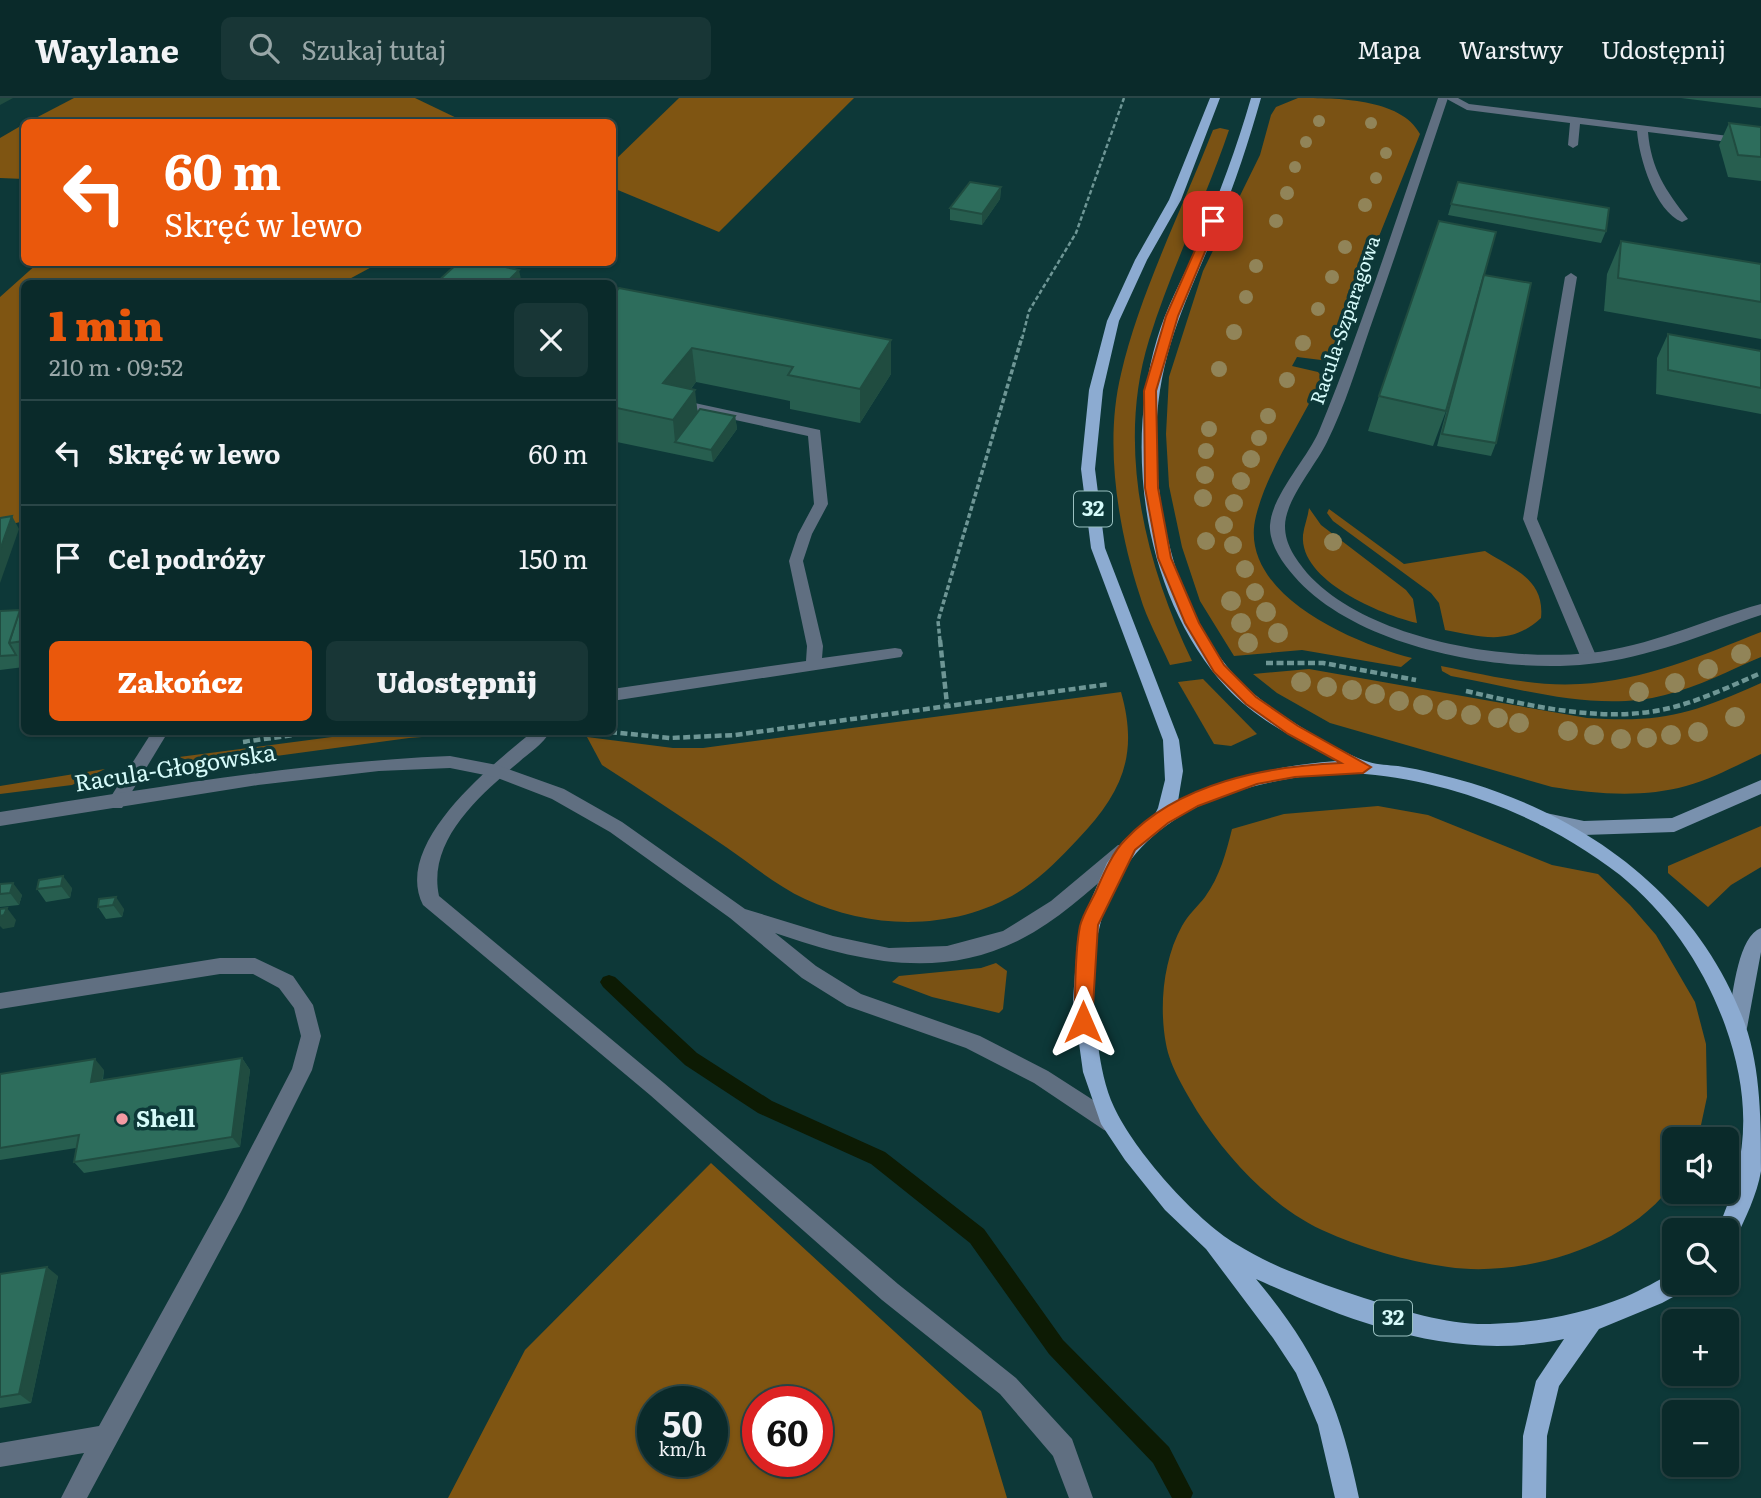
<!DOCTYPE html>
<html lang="pl">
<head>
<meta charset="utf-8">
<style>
	:root { --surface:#0a2a2a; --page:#183636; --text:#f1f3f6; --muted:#99a7a8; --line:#2a4647; --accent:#ea580c }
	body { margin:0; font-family:Literata,serif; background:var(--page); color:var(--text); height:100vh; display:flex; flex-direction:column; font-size:26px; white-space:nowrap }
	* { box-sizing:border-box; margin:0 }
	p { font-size:23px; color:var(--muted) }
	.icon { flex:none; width:38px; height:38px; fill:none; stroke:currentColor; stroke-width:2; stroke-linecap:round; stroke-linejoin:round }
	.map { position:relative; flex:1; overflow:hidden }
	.details { position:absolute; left:21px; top:182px; width:595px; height:455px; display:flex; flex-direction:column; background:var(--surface); border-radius:10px; box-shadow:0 2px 5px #0004,0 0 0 2px var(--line) }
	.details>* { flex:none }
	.banner { position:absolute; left:21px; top:21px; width:595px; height:147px; border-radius:10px; box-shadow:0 2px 5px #0004,0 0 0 2px var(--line); background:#ea580c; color:#fff; overflow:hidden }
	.fabs { position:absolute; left:1662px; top:1029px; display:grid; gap:14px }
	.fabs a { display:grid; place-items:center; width:77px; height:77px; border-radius:10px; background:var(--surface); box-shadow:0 2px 5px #0004,0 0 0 2px var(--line); font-size:35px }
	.speed { position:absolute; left:637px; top:1288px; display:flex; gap:14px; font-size:35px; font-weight:700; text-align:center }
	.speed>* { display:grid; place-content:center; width:91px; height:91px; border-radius:50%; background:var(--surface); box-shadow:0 2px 5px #0004,0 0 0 2px var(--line); line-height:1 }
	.speed small { font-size:18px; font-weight:400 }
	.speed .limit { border:10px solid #d22; background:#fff; color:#111 }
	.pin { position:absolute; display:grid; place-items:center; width:60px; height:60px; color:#fff; margin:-30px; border-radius:14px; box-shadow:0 4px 10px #0006 }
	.me { position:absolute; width:77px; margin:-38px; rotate:0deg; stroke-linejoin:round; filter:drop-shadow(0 0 5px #0008) }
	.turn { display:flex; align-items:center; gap:24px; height:147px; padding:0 28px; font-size:32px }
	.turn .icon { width:91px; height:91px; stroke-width:2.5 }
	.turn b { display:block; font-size:49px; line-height:60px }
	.round { display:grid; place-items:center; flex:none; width:74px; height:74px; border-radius:10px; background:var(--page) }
	.head { display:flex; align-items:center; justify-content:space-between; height:119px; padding:0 28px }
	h1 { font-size:42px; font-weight:800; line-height:52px; color:var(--accent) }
	.action { display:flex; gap:14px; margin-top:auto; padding:14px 28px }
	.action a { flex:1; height:80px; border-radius:10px; background:var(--accent); color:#fff; font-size:28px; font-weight:800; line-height:80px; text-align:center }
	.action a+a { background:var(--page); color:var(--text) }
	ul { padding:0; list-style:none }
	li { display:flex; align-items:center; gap:21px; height:105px; padding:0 28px; border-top:2px solid var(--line) }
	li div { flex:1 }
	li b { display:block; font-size:26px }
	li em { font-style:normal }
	header { display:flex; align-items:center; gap:42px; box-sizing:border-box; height:98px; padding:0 35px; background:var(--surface); border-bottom:2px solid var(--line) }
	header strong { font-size:33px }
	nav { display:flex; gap:38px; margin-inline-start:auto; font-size:24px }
	.search { width:490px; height:63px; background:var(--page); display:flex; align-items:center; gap:18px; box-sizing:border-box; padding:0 24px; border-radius:10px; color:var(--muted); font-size:26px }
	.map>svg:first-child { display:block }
	.green { fill:#7a5214 }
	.forest { fill:#7f5512; fill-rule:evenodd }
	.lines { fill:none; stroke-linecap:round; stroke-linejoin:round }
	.stream { fill:#0d1b04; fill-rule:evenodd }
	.path-far2 { stroke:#6e9695; stroke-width:2.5; stroke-dasharray:4.5 2.5; stroke-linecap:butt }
	.path-far1 { stroke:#6e9695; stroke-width:3.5; stroke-dasharray:5 2.5; stroke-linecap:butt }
	.path { stroke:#6e9695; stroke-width:4.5; stroke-dasharray:7 3.5; stroke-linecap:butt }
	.service { fill:#606f81; fill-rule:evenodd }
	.minor { fill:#606f81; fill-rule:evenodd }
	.tertiary { fill:#606f81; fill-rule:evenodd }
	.secondary { fill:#7991ae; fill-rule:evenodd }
	.primary { fill:#8cabd1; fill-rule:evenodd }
	.tree { fill:#918458 }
	.wall { fill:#275e4f }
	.shaded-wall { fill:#204c40 }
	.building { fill:#2d6d5c; stroke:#204c40; stroke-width:2 }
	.route { fill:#ea580c; stroke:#983908; stroke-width:2 }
	.poi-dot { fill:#f49aa3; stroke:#0d3838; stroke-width:2.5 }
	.labels { text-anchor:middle; stroke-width:7; stroke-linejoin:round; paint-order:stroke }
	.far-street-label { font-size:19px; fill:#d6fbfa; stroke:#0d3838 }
	.shield { fill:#0d3838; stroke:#9ac0c0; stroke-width:2 }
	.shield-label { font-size:21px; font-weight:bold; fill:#d6fbfa }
	.street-label { font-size:23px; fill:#d6fbfa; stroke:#0d3838 }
	.poi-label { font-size:23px; font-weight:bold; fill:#d6fbfa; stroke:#0d3838; text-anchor:start }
</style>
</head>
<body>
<header>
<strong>Waylane</strong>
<div class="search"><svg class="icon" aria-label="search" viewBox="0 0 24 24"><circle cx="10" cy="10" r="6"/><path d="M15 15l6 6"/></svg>Szukaj tutaj</div>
<nav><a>Mapa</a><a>Warstwy</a><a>Udostępnij</a></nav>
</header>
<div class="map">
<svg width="1761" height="1400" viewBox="0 0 1761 1400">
	<rect width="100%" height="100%" fill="#0d3838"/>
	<!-- green -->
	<g class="green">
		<path d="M1298,0C1336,0 1401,0 1420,36L1329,263L1297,259L1292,268L1318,274L1322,279C1302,325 1268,369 1256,418C1236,496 1355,546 1412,560L1401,569L1302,552L1234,558L1200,503L1182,449L1169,388L1166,336L1169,279L1203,173L1260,57L1271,17L1276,9Z"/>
		<path d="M1220,30L1229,32C1205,103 1171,171 1149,242C1116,349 1145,465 1192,563L1170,567C1160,544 1147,522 1140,498C1118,431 1104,346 1121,276C1139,197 1183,109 1213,32Z"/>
		<path d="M1309,410L1321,427L1406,492L1413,501L1417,525C1382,517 1299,483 1303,437C1304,428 1308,419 1309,410Z"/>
		<path d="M1329,411L1404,466L1485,453C1513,471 1545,481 1541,520C1511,548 1482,539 1445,532L1439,505L1431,495L1333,423L1327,415Z"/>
		<path d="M1761,534V559C1730,572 1698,589 1665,597C1597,615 1519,590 1451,578L1442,573L1441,568C1486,577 1534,589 1580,586C1643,583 1703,557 1761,534Z"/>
		<path d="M1309,571L1587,620C1664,625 1691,616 1761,585V656C1737,667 1712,681 1686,688C1643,700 1596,696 1552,689L1330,625L1277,595L1253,576Z"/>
		<polygon points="1203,581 1257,636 1231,648 1214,646 1178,584"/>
		<path d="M1121,594C1139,657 1122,695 1078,741C1061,759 1044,777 1023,791C960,833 873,833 805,801C777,788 752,767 726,749C685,721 644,694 602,667L587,639L673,650H703Z"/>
		<polygon points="370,634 487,634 409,640 203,668 179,659"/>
		<polygon points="105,671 72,687 0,696 0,688"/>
		<path d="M1378,708L1428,717L1552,767L1598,776L1630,807L1656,837L1695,904L1706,946L1707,999L1698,1041H1675V1082C1633,1148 1522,1180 1448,1169C1406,1163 1361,1150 1322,1132C1271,1108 1227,1060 1197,1013C1186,994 1170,969 1166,946C1159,909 1163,862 1182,828C1188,817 1198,808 1205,799C1220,778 1226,755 1232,731L1284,716Z"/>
		<polygon points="1761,728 1761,769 1731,787 1708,809 1668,775 1668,768"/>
		<polygon points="996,865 1007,873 1003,911 999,915 932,899 892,884 899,878 981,870"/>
	</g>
	<!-- forest -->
	<g class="forest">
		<polygon points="74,0 415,0 465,24 28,24"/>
		<polygon points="679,0 854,0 719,134 613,90 613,64"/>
		<polygon points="24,26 24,81 0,80 0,40"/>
		<polygon points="38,165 379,165 342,185 24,186 24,423 0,429 0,199"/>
		<path d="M711,1065L981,1313L1007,1400H448L525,1252ZM653,1304H712V1363H653ZM758,1304H817V1363H758Z"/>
	</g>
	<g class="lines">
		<!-- stream -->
		<polygon class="stream" points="609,877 615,879 697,955 772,1003 885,1054 984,1131 1063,1242 1169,1349 1193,1395 1191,1400 1172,1400 1153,1365 1049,1256 970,1145 871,1066 758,1015 685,967 603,889 600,884 603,879"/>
		<!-- path-far2 -->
		<polyline class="path-far2" points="1022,241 1029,213 1076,135 1124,0"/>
		<!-- path-far1 -->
		<polyline class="path-far1" points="940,543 938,523 1022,239"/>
		<!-- path -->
		<g class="path">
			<polyline points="940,542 947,606"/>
			<polyline points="1266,565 1323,565 1416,582"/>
			<path d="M1466,593C1531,608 1604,626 1670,610C1702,602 1731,588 1761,575"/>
			<polyline points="610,634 670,640 735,637 1110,586"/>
			<polyline points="243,644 315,634"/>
		</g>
		<!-- service -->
		<g class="service">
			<path d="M1445,0H1458L1469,6L1761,42V48L1648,34C1651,71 1666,93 1688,121L1682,124C1655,113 1639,60 1637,33L1580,26L1578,47L1573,50L1568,47L1570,25L1467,12Z"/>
			<polygon points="1571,175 1577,179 1537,421 1597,560 1589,566 1581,560 1523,421 1565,179"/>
			<polygon points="690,304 820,332 828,406 812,436 803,463 823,548 822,560 895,550 901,551 903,555 901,559 612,603 612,591 806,563 807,548 789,463 798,436 814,406 808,338 685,311 683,308"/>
			<polygon points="152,634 168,634 122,710 110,710 107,705 110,700"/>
			<path d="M532,634H550C543,646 529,655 519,664C480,697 427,742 439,798L664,985L898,1186L1016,1280L1072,1341L1093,1400H1069L1053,1358L1000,1296L882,1202L650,997L423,807C392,746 491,668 532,634Z"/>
			<polygon points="220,860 255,860 293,878 313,907 321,938 312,972 241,1114 87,1400 61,1400 84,1355 0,1369 0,1345 99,1328 225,1100 292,971 301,938 294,910 279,890 253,876 220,876 0,911 0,895"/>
		</g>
		<!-- minor -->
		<path class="minor" d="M1438,0H1448C1422,77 1397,154 1370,230C1357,268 1345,308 1327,344C1316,367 1285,402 1285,428C1285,447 1296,461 1307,475C1366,541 1504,564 1589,555C1649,549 1703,522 1761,506V517C1705,536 1648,560 1589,566C1499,576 1355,549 1294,478C1282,464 1269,446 1270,427C1272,397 1307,361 1319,333C1364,224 1399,111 1438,0Z"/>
		<!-- tertiary -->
		<path class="tertiary" d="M450,658L497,667L564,691L622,724L745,811L833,838L889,850L947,848L1003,833L1051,803L1118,747H1130L1133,752L1130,757C1099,784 1069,813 1034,834C948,885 863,865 775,835L816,868L861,896L980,938L1048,973L1118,1018L1121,1025L1118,1032L1111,1034L1104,1032L1034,985L966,950L847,908L802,880L730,820L610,734L552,701L495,679L450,670L379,673L258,687L0,728V714C149,691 299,664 450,658Z"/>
		<!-- secondary -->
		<g class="secondary">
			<polygon points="1761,682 1761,696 1674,734 1584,737 1540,727 1537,722 1540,717 1546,715 1584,723 1672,720"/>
			<path d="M1761,830V854L1747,930L1744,936L1737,939L1730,936L1727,930C1732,906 1736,839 1761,830Z"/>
		</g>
		<!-- primary -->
		<path class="primary" d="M1210,0H1220L1181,102L1147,162L1119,223L1103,292L1095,371L1105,450L1179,642L1183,673L1178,703C1229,679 1281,667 1337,663C1298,642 1257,622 1227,590C1145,502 1123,354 1157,241C1167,207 1185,176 1199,144C1219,97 1237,49 1251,0H1261C1249,43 1235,85 1218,127C1181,215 1151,269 1157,369C1163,451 1190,541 1254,596C1278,616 1340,655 1369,664C1378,667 1389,667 1398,668C1423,672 1447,678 1471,685C1594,723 1700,802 1745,926C1761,972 1761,1025 1761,1073C1757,1097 1745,1121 1735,1142L1727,1145V1132H1717C1750,1061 1751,1000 1725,927C1704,869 1668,816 1620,777C1548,721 1456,684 1365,676C1328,673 1291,679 1255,688C1120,723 1078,814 1098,947C1101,968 1105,990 1114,1009C1135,1054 1195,1121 1236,1146C1276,1171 1320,1185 1364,1200C1404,1213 1447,1227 1490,1226C1536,1225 1583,1216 1625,1199C1642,1192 1658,1182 1675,1174V1185H1687L1684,1193L1662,1205L1599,1231L1559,1288L1547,1338L1546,1400H1522L1523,1338L1536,1283L1564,1241C1455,1264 1355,1226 1256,1181C1317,1254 1340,1307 1359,1400H1335L1318,1327L1296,1275L1273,1240L1206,1151L1165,1112L1125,1062L1101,1026L1083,974L1073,902L1077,847L1083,820L1107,765L1123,743L1155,716L1158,710L1165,682L1163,642L1091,450L1081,371L1089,292L1107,223L1135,162L1169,102Z"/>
	</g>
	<!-- trees -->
	<g class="tree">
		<circle cx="1319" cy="23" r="6"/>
		<circle cx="1371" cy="25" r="6"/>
		<circle cx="1306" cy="44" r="6"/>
		<circle cx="1386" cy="55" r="6"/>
		<circle cx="1295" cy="69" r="6"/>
		<circle cx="1376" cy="80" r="6"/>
		<circle cx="1287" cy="95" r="7"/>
		<circle cx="1365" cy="107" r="7"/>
		<circle cx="1276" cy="123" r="7"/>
		<circle cx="1345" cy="149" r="7"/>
		<circle cx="1256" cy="168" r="7"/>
		<circle cx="1332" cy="179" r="7"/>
		<circle cx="1246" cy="199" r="7"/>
		<circle cx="1318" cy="211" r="7"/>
		<circle cx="1234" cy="234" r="8"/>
		<circle cx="1303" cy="245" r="8"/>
		<circle cx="1219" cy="271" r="8"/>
		<circle cx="1287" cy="282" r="8"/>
		<circle cx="1268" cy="318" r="8"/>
		<circle cx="1209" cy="331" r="8"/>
		<circle cx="1259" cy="340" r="8"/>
		<circle cx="1206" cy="353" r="8"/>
		<circle cx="1251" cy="361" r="9"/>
		<circle cx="1205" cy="377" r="9"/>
		<circle cx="1241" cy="383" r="9"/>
		<circle cx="1203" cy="400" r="9"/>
		<circle cx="1234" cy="405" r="9"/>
		<circle cx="1224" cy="427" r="9"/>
		<circle cx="1206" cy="443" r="9"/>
		<circle cx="1333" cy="444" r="9"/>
		<circle cx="1233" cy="447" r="9"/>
		<circle cx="1245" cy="471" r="9"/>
		<circle cx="1255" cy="494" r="9"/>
		<circle cx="1231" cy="503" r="10"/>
		<circle cx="1266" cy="514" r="10"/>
		<circle cx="1241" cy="525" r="10"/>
		<circle cx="1278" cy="535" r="10"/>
		<circle cx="1248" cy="545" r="10"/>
		<circle cx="1741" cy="556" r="10"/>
		<circle cx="1708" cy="571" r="10"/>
		<circle cx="1301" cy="584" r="10"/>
		<circle cx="1675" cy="585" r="10"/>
		<circle cx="1327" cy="589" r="10"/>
		<circle cx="1352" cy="592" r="10"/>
		<circle cx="1639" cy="594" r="10"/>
		<circle cx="1375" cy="596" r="10"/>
		<circle cx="1399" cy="603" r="10"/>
		<circle cx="1423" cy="607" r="10"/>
		<circle cx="1447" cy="612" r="10"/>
		<circle cx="1471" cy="617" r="10"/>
		<circle cx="1735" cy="619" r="10"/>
		<circle cx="1498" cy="620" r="10"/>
		<circle cx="1519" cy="625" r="10"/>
		<circle cx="1568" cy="633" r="10"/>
		<circle cx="1698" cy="634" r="10"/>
		<circle cx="1594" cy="637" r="10"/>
		<circle cx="1671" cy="637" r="10"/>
		<circle cx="1647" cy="640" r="10"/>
		<circle cx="1621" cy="641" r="10"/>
	</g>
	<!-- wall -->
	<g class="wall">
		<polygon points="1681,0 1761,0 1761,10"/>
		<polygon points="1729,25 1761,29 1761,83 1728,79 1719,47"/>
		<polygon points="1458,84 1606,133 1601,145 1448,117"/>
		<polygon points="1001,89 1000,101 982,127 950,122 950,110"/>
		<polygon points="1621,143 1761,166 1761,241 1604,213 1607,176"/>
		<polygon points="1483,182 1496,345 1491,358 1437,348 1472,218 1446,313 1433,348 1368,333 1379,298"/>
		<polygon points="612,198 891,276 860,325 790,311 790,303 696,284 691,291 698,314 735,318 737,331 713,364 612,343"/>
		<polygon points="1668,236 1761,253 1761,316 1656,296 1657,260"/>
		<polygon points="24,499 24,569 0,572 0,513 20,512"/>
		<polygon points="39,782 72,790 70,800 46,804 37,791"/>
		<polygon points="0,786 22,797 19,807 0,809"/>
		<polygon points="99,801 124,811 122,819 106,821 98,809"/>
		<polygon points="242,960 250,972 240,1049 84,1075 74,1064 76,1050 0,1062 0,976 104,972 103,982"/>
		<polygon points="0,1176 58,1178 31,1305 0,1310"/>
	</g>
	<!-- shaded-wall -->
	<g class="shaded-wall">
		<polygon points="0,0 13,0 0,7"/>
		<polygon points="1001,89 1000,101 982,127 982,116"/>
		<polygon points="519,172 522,186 505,186"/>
		<polygon points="891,242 891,276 860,325 860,291"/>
		<polygon points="692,250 696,284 668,320 663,285"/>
		<polygon points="695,292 699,326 675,344 673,322"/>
		<polygon points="735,318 737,331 713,364 711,352"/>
		<polygon points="12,418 19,431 0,485 0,452"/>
		<polygon points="63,778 72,790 70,800 61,788"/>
		<polygon points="13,785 22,797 19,807 10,795"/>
		<polygon points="116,799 124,811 122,819 113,807"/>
		<polygon points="7,810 16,822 14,829 3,831 0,828 0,818"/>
		<polygon points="242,960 250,972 240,1049 232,1039"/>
		<polygon points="95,961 104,972 100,995 91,984"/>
		<polygon points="47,1169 58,1178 31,1305 19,1296"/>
	</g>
	<!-- building -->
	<g class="building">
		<polygon points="1729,25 1761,29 1761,59 1738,57"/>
		<polygon points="970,84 1001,89 982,116 950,110"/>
		<polygon points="1458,84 1609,110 1606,133 1451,106"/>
		<polygon points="1439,123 1496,134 1446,313 1379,298"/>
		<polygon points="1621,143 1761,166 1761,204 1618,180"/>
		<polygon points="459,164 482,164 519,172 505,186 435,186"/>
		<polygon points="1484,177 1531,185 1496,345 1442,336"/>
		<polygon points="619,190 891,242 860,291 788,277 793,269 692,250 663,285 695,292 673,322 612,309 612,198"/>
		<polygon points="1668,236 1761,253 1761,290 1668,272"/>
		<polygon points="700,311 735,318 711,352 675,344"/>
		<polygon points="12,418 0,452 0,420"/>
		<polygon points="24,499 24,543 9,545"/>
		<polygon points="20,512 9,545 16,557 0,558 0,513"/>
		<polygon points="63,778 61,788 37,791 39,782"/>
		<polygon points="13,785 10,795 0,796 0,786"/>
		<polygon points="116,799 113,807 98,809 99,801"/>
		<polygon points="7,810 4,817 0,818 0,811"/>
		<polygon points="242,960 232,1039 74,1064 79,1037 0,1050 0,976 95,961 91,984"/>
		<polygon points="47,1169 19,1296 0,1299 0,1176"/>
	</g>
	<!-- route -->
	<path class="route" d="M1213,120L1218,123L1178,218L1156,293L1158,390L1171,460L1199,525L1224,567L1256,599L1298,628L1371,669L1363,675L1295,679L1257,686L1198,708L1168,725L1135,752L1098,827L1092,924L1083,932L1074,924C1076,893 1074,858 1080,828C1083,816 1091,804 1096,793C1103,777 1112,755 1125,742C1178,685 1267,668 1341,665L1288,636L1246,606L1214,574L1185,525L1158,460L1145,390L1144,293L1166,218L1208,123Z"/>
	<!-- markers -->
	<circle class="poi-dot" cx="122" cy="1021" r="7"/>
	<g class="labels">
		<!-- far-street labels -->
		<g class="far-street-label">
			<text transform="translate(1345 222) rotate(-71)" y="7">Racula-Szparagowa</text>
		</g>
		<!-- shield labels -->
		<g class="shield">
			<rect x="1074" y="393.5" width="38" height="35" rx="5"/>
			<rect x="1374" y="1202.5" width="38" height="35" rx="5"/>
		</g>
		<g class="shield-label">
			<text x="1093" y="418">32</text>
			<text x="1393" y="1227">32</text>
		</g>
		<!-- street labels -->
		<g class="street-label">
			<text transform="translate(175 670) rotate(-9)" y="8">Racula-Głogowska</text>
		</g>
		<!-- poi labels -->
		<g class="poi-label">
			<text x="136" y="1029">Shell</text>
		</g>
	</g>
</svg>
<div class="fabs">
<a><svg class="icon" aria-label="sound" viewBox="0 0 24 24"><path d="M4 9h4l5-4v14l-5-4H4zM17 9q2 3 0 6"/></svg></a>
<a><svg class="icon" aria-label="search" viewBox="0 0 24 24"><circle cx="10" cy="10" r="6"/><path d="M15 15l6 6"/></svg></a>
<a>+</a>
<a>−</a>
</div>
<div class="speed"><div>50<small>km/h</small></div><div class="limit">60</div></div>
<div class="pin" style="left:1213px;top:123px;background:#d93025"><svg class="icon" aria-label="arrive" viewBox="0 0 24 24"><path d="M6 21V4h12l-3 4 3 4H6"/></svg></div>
<svg class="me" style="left:1083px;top:924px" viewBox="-20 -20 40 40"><path d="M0-17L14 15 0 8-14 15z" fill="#ea580c" stroke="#fff" stroke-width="4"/></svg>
<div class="banner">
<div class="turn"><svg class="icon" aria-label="left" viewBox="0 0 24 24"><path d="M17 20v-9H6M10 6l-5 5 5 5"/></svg><div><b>60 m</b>Skręć w lewo</div></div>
</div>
<section class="details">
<div class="head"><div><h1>1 min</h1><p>210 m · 09:52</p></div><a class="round"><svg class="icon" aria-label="close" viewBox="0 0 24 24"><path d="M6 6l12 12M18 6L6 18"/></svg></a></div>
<ul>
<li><svg class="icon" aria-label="left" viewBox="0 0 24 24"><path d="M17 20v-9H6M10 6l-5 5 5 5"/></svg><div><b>Skręć w lewo</b></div><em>60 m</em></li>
<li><svg class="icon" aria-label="arrive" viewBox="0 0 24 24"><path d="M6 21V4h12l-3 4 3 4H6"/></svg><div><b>Cel podróży</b></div><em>150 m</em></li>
</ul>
<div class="action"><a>Zakończ</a><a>Udostępnij</a></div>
</section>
</div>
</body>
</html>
